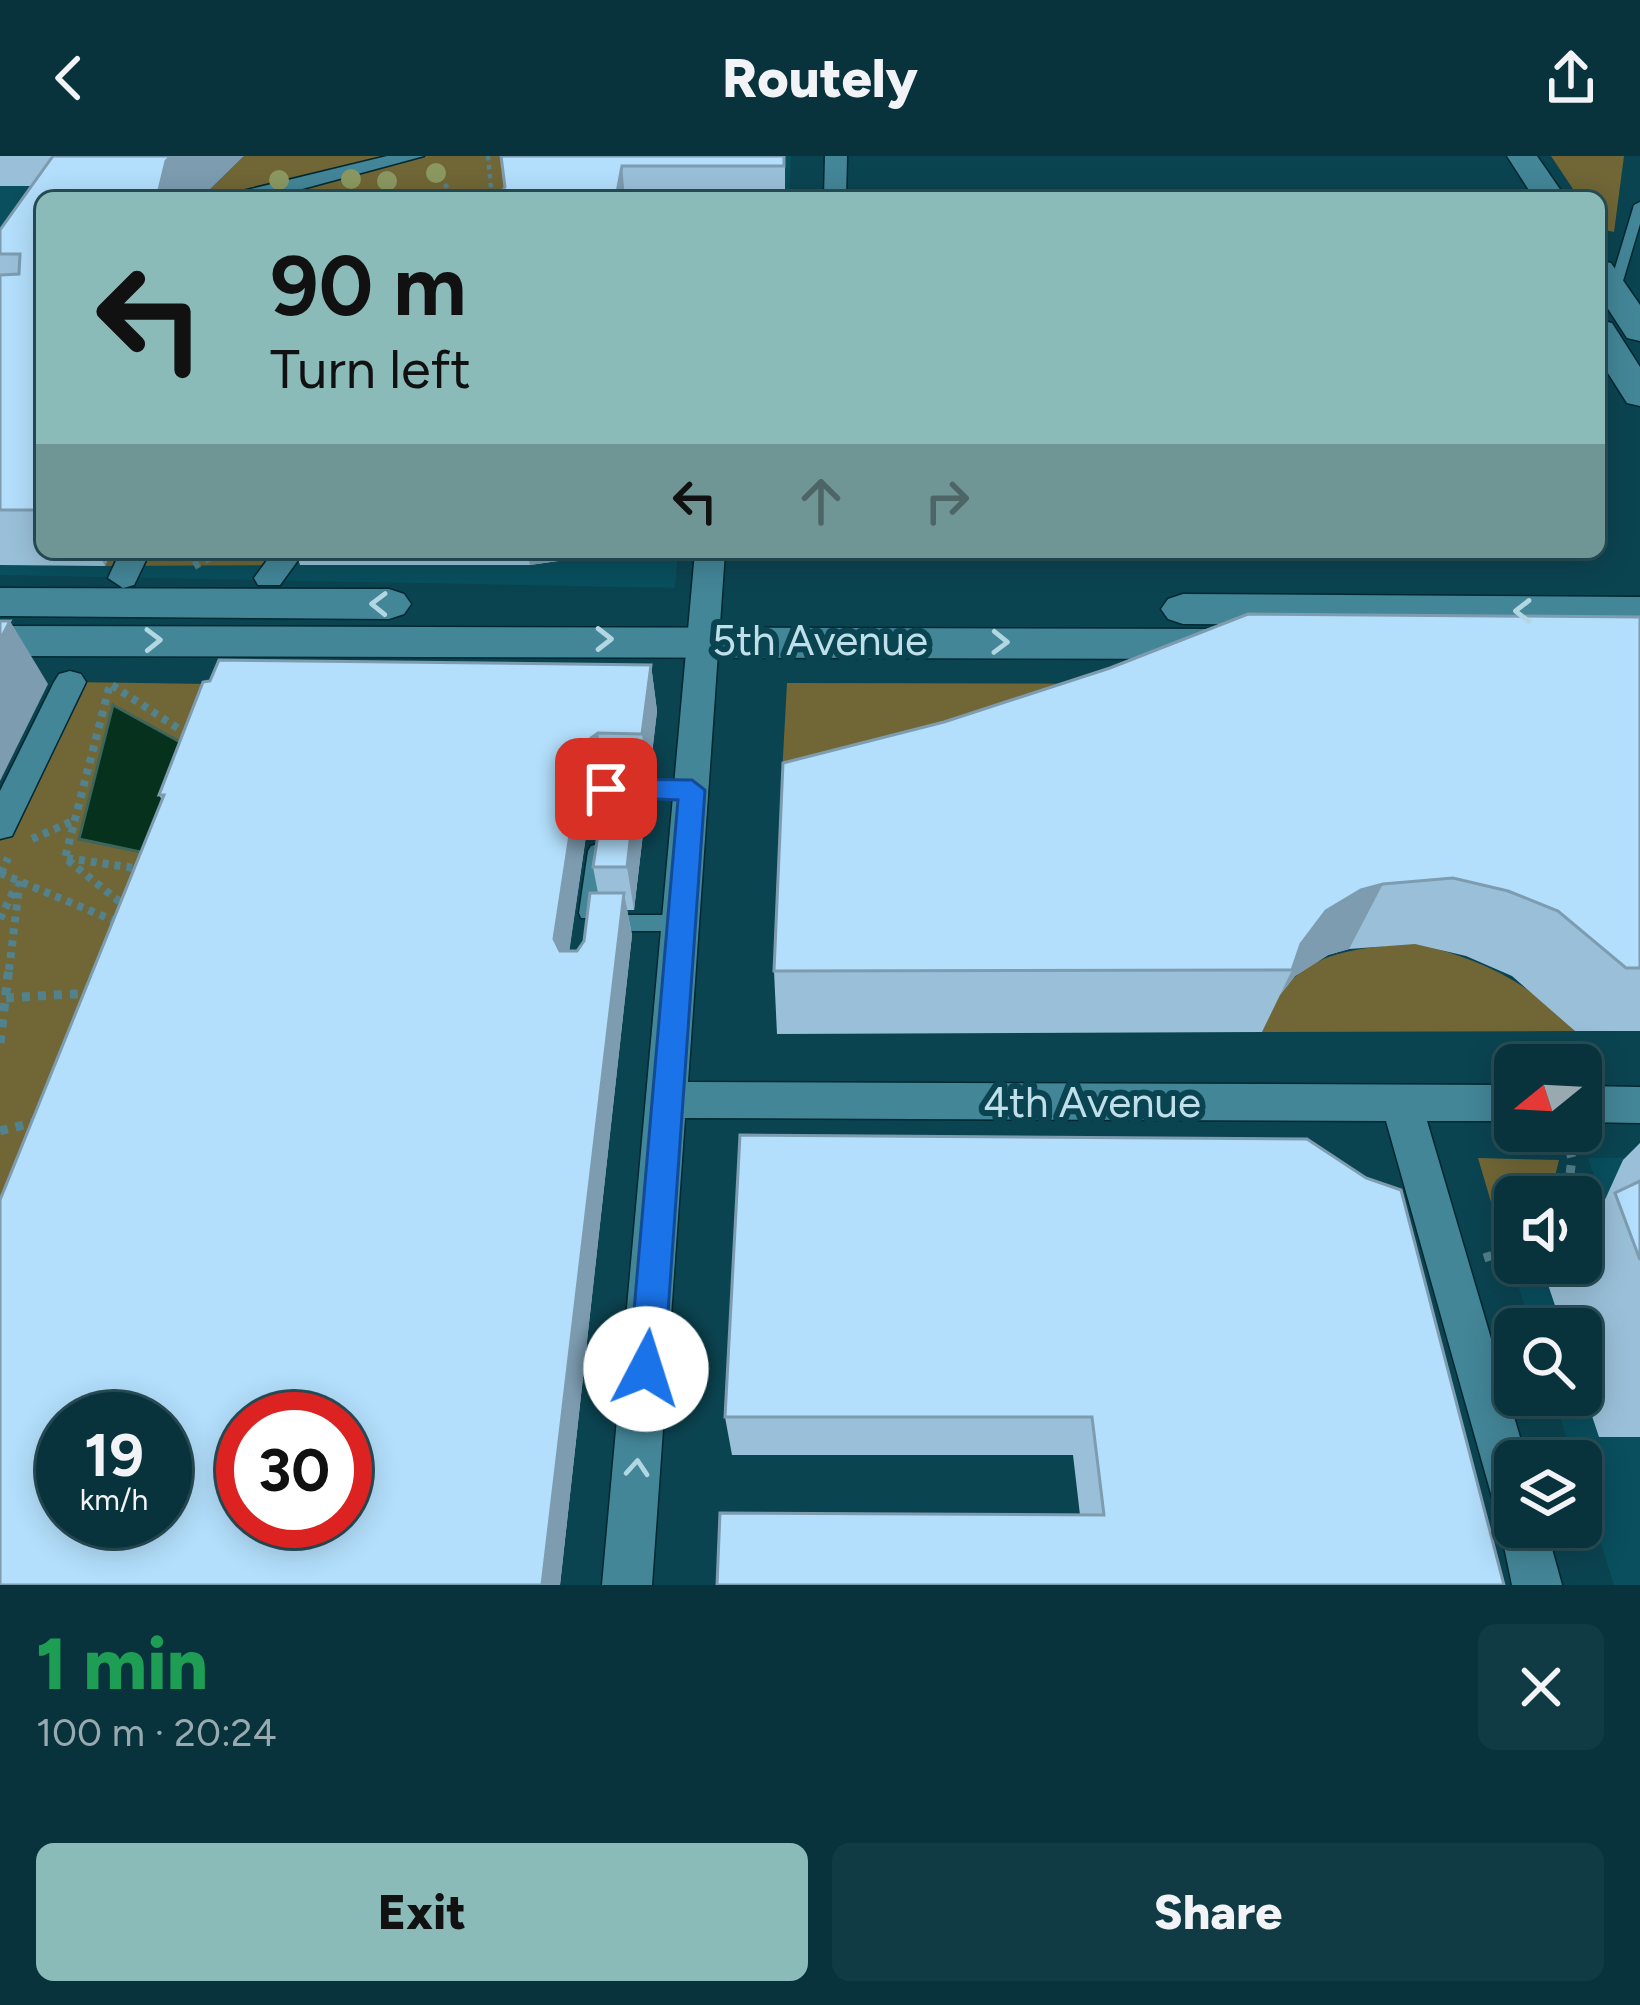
<!DOCTYPE html>
<html lang="en">
<head>
<meta charset="utf-8">
<style>
	:root { --surface:#08333d; --page:#113b44; --text:#f1f3f6; --muted:#98aab0; --line:#294e57; --accent:#8bbbb9 }
	body { margin:0; font-family:Figtree,sans-serif; background:var(--page); color:var(--text); height:100vh; display:flex; flex-direction:column; font-size:45px; white-space:nowrap }
	* { box-sizing:border-box; margin:0 }
	p { font-size:39px; color:var(--muted) }
	.icon { flex:none; width:66px; height:66px; fill:none; stroke:currentColor; stroke-width:2; stroke-linecap:round; stroke-linejoin:round }
	.map { position:relative; height:1429px; overflow:hidden }
	.details { display:flex; flex-direction:column; background:var(--surface); flex:1 }
	.details>* { flex:none }
	.guide { position:absolute; left:36px; top:36px; width:1569px; height:366px; border-radius:18px; box-shadow:0 6px 30px #0003,0 0 0 3px var(--line); background:#8bbbb9; color:#111; overflow:hidden }
	.needle { width:78px; rotate:252deg }
	.fabs { position:absolute; left:1494px; top:888px; display:grid; gap:24px }
	.fabs a { display:grid; place-items:center; width:108px; height:108px; border-radius:18px; background:var(--surface); box-shadow:0 6px 30px #0003,0 0 0 3px var(--line); font-size:60px }
	.speed { position:absolute; left:36px; top:1236px; display:flex; gap:24px; font-size:60px; font-weight:700; text-align:center }
	.speed>* { display:grid; place-content:center; width:156px; height:156px; border-radius:50%; background:var(--surface); box-shadow:0 6px 30px #0003,0 0 0 3px var(--line); line-height:1 }
	.speed small { font-size:30px; font-weight:400 }
	.speed .limit { border:18px solid #d22; background:#fff; color:#111 }
	.pin { position:absolute; display:grid; place-items:center; width:102px; height:102px; color:#fff; margin:-51px; border-radius:24px; box-shadow:0 6px 18px #0006 }
	.me { position:absolute; width:132px; margin:-66px; rotate:5deg; stroke-linejoin:round; filter:drop-shadow(0 0 9px #0008) }
	.turn { display:flex; align-items:center; gap:42px; height:252px; padding:0 36px; font-size:54px }
	.turn .icon { width:156px; height:156px; stroke-width:2.5 }
	.turn b { display:block; font-size:84px; line-height:102px }
	.lanes { display:flex; align-items:center; height:114px; padding:0 36px; background:#0003; justify-content:center; gap:60px; direction:ltr }
	.lanes .off { opacity:.35 }
	.round { display:grid; place-items:center; flex:none; width:126px; height:126px; border-radius:18px; background:var(--page) }
	.overview { display:flex; align-items:center; justify-content:space-between; height:204px; padding:0 36px }
	h1 { font-size:72px; font-weight:800; line-height:90px; color:#1e9e55 }
	.primary-button { display:flex; gap:24px; margin-top:auto; padding:24px 36px }
	.primary-button a { flex:1; height:138px; border-radius:18px; background:var(--accent); color:#111; font-size:48px; font-weight:800; line-height:138px; text-align:center }
	.primary-button a+a { background:var(--page); color:var(--text) }
	header { display:flex; justify-content:space-between; align-items:center; height:156px; padding:0 36px; background:var(--surface); font-size:54px; font-weight:800 }
	.map>svg:first-child { display:block }
	.built { fill:#094f5e }
	.green { fill:#706636 }
	.water { fill:#06321d; stroke:#3e665a; stroke-width:3 }
	.lines { fill:none; stroke-linecap:round; stroke-linejoin:round }
	.lane-casing { stroke:#022831; stroke-width:3 }
	.street-casing { stroke:#022831; stroke-width:3 }
	.secondary-casing { stroke:#022831; stroke-width:3 }
	.path-far2 { stroke:#52828d; stroke-width:4.5; stroke-dasharray:4.5 4.5; stroke-linecap:butt }
	.path-far1 { stroke:#52828d; stroke-width:8; stroke-dasharray:6 6; stroke-linecap:butt }
	.path { stroke:#52828d; stroke-width:9; stroke-dasharray:8 8; stroke-linecap:butt }
	.lane { fill:#438698; fill-rule:evenodd }
	.street { fill:#438698; fill-rule:evenodd }
	.secondary { fill:#438698; fill-rule:evenodd }
	.tree { fill:#8b9861 }
	.wall { fill:#9ac0d9; fill-rule:evenodd }
	.shaded-wall { fill:#7d9cb0 }
	.building { fill:#b3dffc; stroke:#7d9cb0; stroke-width:3; fill-rule:evenodd }
	.oneway { stroke:#b3d7e2 }
	.route { fill:#1a73e8; stroke:#114b97; stroke-width:3 }
	.labels { text-anchor:middle; stroke-width:12; stroke-linejoin:round; paint-order:stroke }
	.street-label { font-size:42px; fill:#bfe0ea; stroke:#0b4451 }
</style>
</head>
<body>
<header><svg class="icon" aria-label="back" viewBox="0 0 24 24"><path d="M15 5l-7 7 7 7"/></svg>Routely<svg class="icon" aria-label="share" viewBox="0 0 24 24"><path d="M12 15V3M7 8l5-5 5 5M5 13v7h14v-7"/></svg></header>
<div class="map">
<svg width="1640" height="1429" viewBox="0 0 1640 1429">
	<rect width="100%" height="100%" fill="#0b4451"/>
	<!-- built -->
	<g class="built">
		<polygon points="0,0 791,0 789,42 42,42 42,396 678,396 675,432 0,419"/>
		<polygon points="1588,1002 1640,1002 1640,1429 1614,1429 1581,1325 1581,1305 1574,1305 1553,1239 1581,1239 1581,1173 1532,1173 1510,1104 1581,1107 1578,1041 1581,1034 1599,1034"/>
	</g>
	<!-- green -->
	<g class="green">
		<polygon points="244,0 503,0 508,42 201,42"/>
		<polygon points="1551,0 1624,0 1614,76 1599,73 1599,42 1579,42"/>
		<polygon points="111,396 302,396 293,409 105,410"/>
		<polygon points="70,526 210,528 0,1078 0,651"/>
		<polygon points="787,527 1226,528 938,635 779,674"/>
		<path d="M1415,787C1480,803 1529,825 1575,875L1262,876C1289,796 1341,794 1415,787Z"/>
		<polygon points="1478,1002 1559,1004 1550,1041 1515,1041 1515,1077 1502,1083"/>
	</g>
	<!-- water -->
	<polygon class="water" points="113,549 191,592 150,698 79,683"/>
	<g class="lines">
		<!-- lane casing -->
		<g class="lane-casing">
			<g id="lane">
				<polygon points="1640,46 1640,68 1620,135 1610,138 1608,135 1634,49"/>
				<polygon points="625,627 692,628 701,634 692,640 625,639 616,633"/>
				<polygon points="597,688 603,690 606,695 597,757 595,762 581,762 579,757 588,695 591,690"/>
				<polygon points="610,759 682,759 689,762 691,767 689,772 682,775 610,775 603,772 601,767 603,762"/>
			</g>
		</g>
		<!-- street casing -->
		<g class="street-casing">
			<g id="street">
				<polygon points="387,0 424,0 269,42 231,42 234,37"/>
				<polygon points="825,0 847,0 846,42 824,42"/>
				<polygon points="120,396 150,396 134,429 123,432 108,422"/>
				<polygon points="273,396 304,396 280,429 258,429 254,422"/>
				<polygon points="695,396 725,396 688,926 1515,929 1515,965 1427,965 1527,1305 1515,1305 1515,1371 1546,1371 1562,1429 1512,1429 1499,1366 1386,965 685,962 652,1429 602,1429"/>
				<polygon points="70,515 81,518 86,526 12,680 0,683 0,635 54,526 59,518"/>
				<polygon points="1581,930 1640,931 1640,967 1581,966"/>
			</g>
		</g>
		<!-- secondary casing -->
		<g class="secondary-casing">
			<g id="secondary">
				<polygon points="1507,0 1537,0 1566,42 1534,42"/>
				<polygon points="1599,104 1611,107 1640,149 1640,185 1627,182 1599,139"/>
				<polygon points="1599,164 1612,167 1640,211 1640,250 1627,247 1599,203"/>
				<polygon points="0,432 389,433 404,438 411,448 404,458 389,463 0,460"/>
				<polygon points="1183,438 1640,441 1640,471 1183,468 1168,463 1161,453 1168,443"/>
				<polygon points="0,470 1241,473 1257,477 1263,488 1257,499 1241,503 0,500"/>
			</g>
		</g>
		<!-- path-far2 -->
		<g class="path-far2">
			<polyline points="488,0 492,42"/>
			<polyline points="435,13 454,42"/>
		</g>
		<!-- path-far1 -->
		<g class="path-far1">
			<polyline points="194,410 219,396"/>
			<polyline points="32,683 73,665"/>
			<polyline points="67,702 141,713"/>
			<polyline points="0,717 122,768"/>
			<polyline points="1,717 8,702"/>
			<polyline points="129,753 65,702 110,528 190,580"/>
			<polyline points="0,763 16,730"/>
			<polyline points="9,814 20,724"/>
		</g>
		<!-- path -->
		<g class="path">
			<polyline points="6,842 89,837"/>
			<polyline points="0,887 9,811"/>
			<polyline points="0,975 39,965"/>
			<polyline points="1566,978 1572,1003 1567,1041"/>
			<polyline points="1484,1102 1515,1092"/>
		</g>
		<!-- lane -->
		<use href="#lane" class="lane"/>
		<!-- street -->
		<use href="#street" class="street"/>
		<!-- secondary -->
		<use href="#secondary" class="secondary"/>
	</g>
	<!-- trees -->
	<g class="tree">
		<circle cx="436" cy="17" r="10"/>
		<circle cx="351" cy="23" r="10"/>
		<circle cx="279" cy="24" r="10"/>
		<circle cx="387" cy="25" r="10"/>
	</g>
	<!-- wall -->
	<g class="wall">
		<polygon points="0,0 244,0 42,42 42,396 111,396 105,410 0,409 0,74 32,30 0,30"/>
		<polygon points="501,0 785,0 785,38 625,38 625,42 498,42 505,31"/>
		<polygon points="296,396 621,396 530,409 300,409"/>
		<polygon points="1640,461 1640,875 1575,875 1512,820 1466,800 1415,788 1349,793 1328,799 1295,820 1280,839 1262,876 777,878 774,815"/>
		<path d="M651,509L657,555L649,623H643L647,644L634,754H627L632,779L560,1429H0L162,644L159,639ZM607,622L593,711L598,737L584,785L577,795H569L593,632Z"/>
		<polygon points="740,979 1504,1429 1080,1359 1073,1299 732,1299 725,1261"/>
		<polygon points="1640,987 1640,1281 1599,1281 1581,1227 1581,1173 1563,1173 1541,1108 1581,1107 1581,1069 1603,1048 1623,1004"/>
	</g>
	<!-- shaded-wall -->
	<g class="shaded-wall">
		<polygon points="171,0 244,0 201,42 157,42 166,5"/>
		<polygon points="622,10 625,42 616,42"/>
		<polygon points="98,396 111,396 105,410"/>
		<polygon points="527,396 621,396 530,409"/>
		<polygon points="10,465 48,528 0,625 0,484"/>
		<polygon points="651,509 657,555 649,623 642,578"/>
		<polygon points="598,577 606,622 593,632 565,825 554,783 584,587"/>
		<polygon points="640,600 647,644 634,754 627,711"/>
		<polygon points="1383,728 1349,793 1328,799 1295,820 1280,839 1292,814 1301,788 1326,755 1361,734"/>
		<polygon points="624,737 632,779 560,1429 542,1429"/>
	</g>
	<!-- building -->
	<g class="building">
		<polygon points="53,0 171,0 166,5 157,42 42,42 42,354 0,354 0,119 19,118 20,98 0,98 0,74"/>
		<polygon points="501,0 784,0 784,10 622,10 616,42 498,42 505,31"/>
		<polygon points="1248,458 1640,461 1640,812 1626,812 1558,755 1508,735 1453,722 1383,728 1361,734 1326,755 1301,788 1292,814 774,815 783,607 944,566 1110,512"/>
		<polygon points="0,465 10,465 0,484"/>
		<path d="M219,504L651,509L642,578L598,577L584,587L554,783L560,795H577L584,785L590,737H624L542,1429H0V1044L164,639H159L203,526L210,525ZM63,1263H165V1365H63ZM243,1263H345V1365H243Z"/>
		<polygon points="610,600 640,600 627,711 593,711"/>
		<polygon points="740,979 1307,983 1366,1022 1401,1034 1504,1429 717,1429 720,1357 1104,1359 1092,1261 725,1261"/>
		<polygon points="1640,1025 1640,1104 1615,1037"/>
	</g>
	<!-- one-way arrows -->
	<defs><path id="oneway-chevron" d="M-2-3.5L2.5 0L-2 3.5" fill="none" stroke-width="1.6" stroke-linecap="round" stroke-linejoin="round" transform="scale(3)"/></defs>
	<g class="oneway">
		<use href="#oneway-chevron" transform="translate(379 448) rotate(-179)"/>
		<use href="#oneway-chevron" transform="translate(1523 455) rotate(-180)"/>
		<use href="#oneway-chevron" transform="translate(604 483)"/>
		<use href="#oneway-chevron" transform="translate(153 484) rotate(-1)"/>
		<use href="#oneway-chevron" transform="translate(1000 486) rotate(1)"/>
		<use href="#oneway-chevron" transform="translate(637 1312) rotate(-86)"/>
	</g>
	<!-- route -->
	<polygon class="route" points="606,623 692,624 705,634 664,1213 659,1225 646,1230 634,1225 629,1213 678,644 597,640 593,633"/>
	<g class="labels">
		<!-- street labels -->
		<g class="street-label">
			<text x="820" y="499">5th Avenue</text>
			<text x="1092" y="961">4th Avenue</text>
		</g>
	</g>
</svg>
<div class="fabs">
<a><svg class="needle" viewBox="-14 -14 28 28"><path d="M0-13l5 13h-10z" fill="#e53935"/><path d="M0 13l5-13h-10z" fill="#98aab0"/></svg></a>
<a><svg class="icon" aria-label="sound" viewBox="0 0 24 24"><path d="M4 9h4l5-4v14l-5-4H4zM17 9q2 3 0 6"/></svg></a>
<a><svg class="icon" aria-label="search" viewBox="0 0 24 24"><circle cx="10" cy="10" r="6"/><path d="M15 15l6 6"/></svg></a>
<a><svg class="icon" aria-label="layers" viewBox="0 0 24 24"><path d="M12 4l9 5-9 5-9-5zM3 14l9 5 9-5"/></svg></a>
</div>
<div class="speed"><div>19<small>km/h</small></div><div class="limit">30</div></div>
<div class="pin" style="left:606px;top:633px;background:#d93025"><svg class="icon" aria-label="arrive" viewBox="0 0 24 24"><path d="M6 21V4h12l-3 4 3 4H6"/></svg></div>
<svg class="me" style="left:646px;top:1213px" viewBox="-20 -20 40 40"><circle r="19" fill="#fff"/><path d="M0-13L10 11 0 6-10 11z" fill="#1a73e8"/></svg>
<div class="guide">
<div class="turn"><svg class="icon" aria-label="left" viewBox="0 0 24 24"><path d="M17 20v-9H6M10 6l-5 5 5 5"/></svg><div><b>90 m</b>Turn left</div></div>
<div class="lanes"><svg class="icon" aria-label="left" viewBox="0 0 24 24"><path d="M17 20v-9H6M10 6l-5 5 5 5"/></svg><svg class="icon off" aria-label="ahead" viewBox="0 0 24 24"><path d="M12 20V5M6 11l6-6 6 6"/></svg><svg class="icon off" aria-label="right" viewBox="0 0 24 24"><path d="M7 20v-9h11M14 6l5 5-5 5"/></svg></div>
</div>
</div>
<section class="details">
<div class="overview"><div><h1>1 min</h1><p>100 m · 20:24</p></div><a class="round"><svg class="icon" aria-label="close" viewBox="0 0 24 24"><path d="M6 6l12 12M18 6L6 18"/></svg></a></div>
<div class="primary-button"><a>Exit</a><a>Share</a></div>
</section>
</body>
</html>
